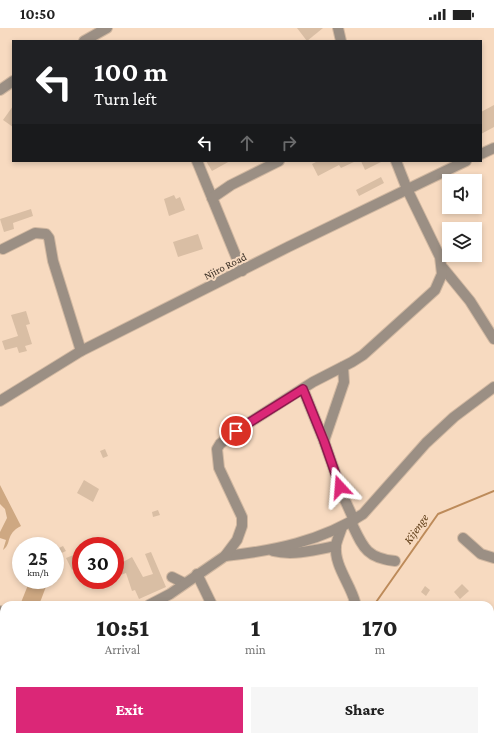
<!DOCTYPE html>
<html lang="en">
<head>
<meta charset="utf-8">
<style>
	:root { --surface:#fff; --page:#f6f6f6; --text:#222; --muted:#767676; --accent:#db2777 }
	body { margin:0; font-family:"Crimson Pro",serif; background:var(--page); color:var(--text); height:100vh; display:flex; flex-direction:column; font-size:15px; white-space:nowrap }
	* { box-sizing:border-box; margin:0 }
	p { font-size:13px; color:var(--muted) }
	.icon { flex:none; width:22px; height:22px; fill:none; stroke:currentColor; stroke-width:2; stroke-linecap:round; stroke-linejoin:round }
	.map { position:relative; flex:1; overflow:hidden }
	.side { position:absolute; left:0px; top:573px; width:494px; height:140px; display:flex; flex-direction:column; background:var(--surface); border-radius:12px 12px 0 0; box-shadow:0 2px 6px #0003 }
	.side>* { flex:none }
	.banner { position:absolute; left:12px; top:12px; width:470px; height:122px; border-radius:0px; box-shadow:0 2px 6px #0003; background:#202124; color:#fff; overflow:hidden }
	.buttons { position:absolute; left:442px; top:146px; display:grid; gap:8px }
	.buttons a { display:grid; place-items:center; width:40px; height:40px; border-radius:0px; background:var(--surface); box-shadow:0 2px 6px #0003; font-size:20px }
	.speed { position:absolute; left:12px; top:509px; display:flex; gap:8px; font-size:20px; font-weight:700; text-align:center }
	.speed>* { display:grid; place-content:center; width:52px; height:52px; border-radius:50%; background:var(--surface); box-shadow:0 2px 6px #0003; line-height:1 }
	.speed small { font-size:10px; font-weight:400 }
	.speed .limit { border:6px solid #d22; background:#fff; color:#111 }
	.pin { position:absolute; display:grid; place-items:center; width:34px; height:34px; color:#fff; margin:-17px; border:2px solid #fff; border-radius:50%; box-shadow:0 1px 4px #0007 }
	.me { position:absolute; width:44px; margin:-22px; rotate:341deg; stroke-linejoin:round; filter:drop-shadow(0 0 3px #0008) }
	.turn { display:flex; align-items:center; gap:14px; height:84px; padding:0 16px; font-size:18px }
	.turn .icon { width:52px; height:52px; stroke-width:2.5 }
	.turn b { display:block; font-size:28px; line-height:34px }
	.lanes { display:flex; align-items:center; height:38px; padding:0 16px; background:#0003; justify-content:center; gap:20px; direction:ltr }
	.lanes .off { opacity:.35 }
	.eta { display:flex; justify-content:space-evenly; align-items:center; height:68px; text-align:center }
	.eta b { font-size:24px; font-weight:800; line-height:28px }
	.primary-button { display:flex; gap:8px; margin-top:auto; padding:8px 16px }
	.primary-button a { flex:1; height:46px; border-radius:0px; background:var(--accent); color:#fff; font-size:16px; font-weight:800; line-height:46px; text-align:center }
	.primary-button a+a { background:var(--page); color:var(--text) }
	.status { display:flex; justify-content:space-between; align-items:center; height:28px; padding:0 20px; background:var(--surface); direction:ltr }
	.status svg { height:11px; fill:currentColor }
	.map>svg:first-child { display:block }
	.green { fill:#cea882 }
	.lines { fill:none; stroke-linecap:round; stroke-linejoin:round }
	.stream { stroke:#bd8b5a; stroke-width:2 }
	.building { fill:#d9bea4 }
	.minor-casing { stroke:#d1b8a1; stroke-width:12 }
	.minor { stroke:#9b8f84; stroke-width:10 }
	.route-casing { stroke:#8e194d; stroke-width:10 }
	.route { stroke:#db2777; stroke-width:7 }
	.labels { text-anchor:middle; stroke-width:4; stroke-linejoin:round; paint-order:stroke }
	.street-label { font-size:11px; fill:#392e24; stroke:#f7dac0 }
	.water-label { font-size:12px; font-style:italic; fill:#5d3b14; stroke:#f7dac0 }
</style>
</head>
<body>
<div class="status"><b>10:50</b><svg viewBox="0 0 49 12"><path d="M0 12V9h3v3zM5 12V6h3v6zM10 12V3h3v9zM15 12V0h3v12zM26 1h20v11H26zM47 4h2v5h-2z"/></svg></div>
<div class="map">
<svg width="494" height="713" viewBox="0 0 494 713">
	<rect width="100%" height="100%" fill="#f7dac0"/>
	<!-- green -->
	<g class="green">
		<path d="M0,457L21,498C5,506 12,516 3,522L6,512L0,510V504L7,490L5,481L0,476Z"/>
		<polygon points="30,552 38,552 47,556 39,577 20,577"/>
	</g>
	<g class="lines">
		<!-- stream -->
		<g class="stream">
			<polyline points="374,577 438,486 494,463"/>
			<polyline points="276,713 278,709"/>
		</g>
	</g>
	<!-- building -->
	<g class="building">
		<polygon points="297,0 323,0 307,13"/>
		<polygon points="494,77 494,99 481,106 481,84"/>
		<polygon points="13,78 13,99 3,92"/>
		<polygon points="206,133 230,133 212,143"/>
		<polygon points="318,133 356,133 341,140 339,137 318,148 312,136"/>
		<polygon points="361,133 383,133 365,142"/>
		<polygon points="381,149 384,155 359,168 356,162"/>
		<polygon points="174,167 176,171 180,169 185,182 169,188 164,171"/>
		<polygon points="31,181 33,188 13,195 14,201 4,204 0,191"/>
		<polygon points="198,206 203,221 178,229 173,214"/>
		<polygon points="26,283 30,296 26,297 32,316 25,318 27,323 19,325 17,319 5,322 2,313 18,308 11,287"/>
		<polygon points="105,421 108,428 103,430 100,423"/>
		<polygon points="84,452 99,461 93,474 77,465"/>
		<polygon points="158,482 160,487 153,489 152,484"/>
		<polygon points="63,518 66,523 55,528 55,522"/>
		<polygon points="151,524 166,559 139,571 135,562 132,563 126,545 115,549 115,539 124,536 123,534 132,529 143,549 153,546 145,526"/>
		<polygon points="76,526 81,538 72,542 66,530"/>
		<polygon points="462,556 469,563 460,571 454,564"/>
		<polygon points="425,558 430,562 426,568 421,564"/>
	</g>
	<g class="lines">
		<!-- minor casing -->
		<g class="minor-casing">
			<g id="minor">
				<polyline points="338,0 341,13"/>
				<polyline points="84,13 107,0"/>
				<polyline points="0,62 13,53"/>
				<polyline points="481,126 494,120"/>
				<polyline points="197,133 242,243"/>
				<polyline points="212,170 231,157 279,133"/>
				<polyline points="3,221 35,205 46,206 49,210 53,233 81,323"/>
				<polyline points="443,240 470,273 494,311"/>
				<polyline points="303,361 324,413 344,470 354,492"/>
				<polyline points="0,373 81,323 288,219 466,133"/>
				<polyline points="324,413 344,354 343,339"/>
				<path d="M351,494C363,519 366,530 395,533"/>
				<path d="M342,499C340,505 337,512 336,517C334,538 350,555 355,574L352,577"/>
				<polyline points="463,510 481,526 494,530"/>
				<path d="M273,523C293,528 316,522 336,518"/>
				<path d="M225,528C272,523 323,513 363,486L426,415L454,389L494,359"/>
				<polyline points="197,546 212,577"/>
				<polyline points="172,549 184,555"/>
				<polyline points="149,577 170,566 225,528 237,512 242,498 242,489 219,440 217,421 220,416 236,403 313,354 352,334 363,327 435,262 442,246 440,229 407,161 396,133"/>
				<polyline points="0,583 4,584"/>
				<polyline points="0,632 4,621"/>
				<polyline points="490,657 494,655"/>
				<polyline points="0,678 4,675"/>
				<polyline points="490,708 492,713"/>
				<polyline points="227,713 230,709"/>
				<polyline points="402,713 408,709"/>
			</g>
		</g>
		<!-- minor -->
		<use href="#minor" class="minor"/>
	</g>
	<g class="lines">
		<!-- route casing -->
		<g class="route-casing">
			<polyline id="route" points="236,403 303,361 324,413 340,459"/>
		</g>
		<!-- route -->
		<use href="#route" class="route"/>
	</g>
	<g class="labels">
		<!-- street labels -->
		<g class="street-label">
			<text transform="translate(225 238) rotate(-27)" y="4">Njiro Road</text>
		</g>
		<!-- water labels -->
		<g class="water-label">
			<text transform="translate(416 501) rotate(-55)" y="4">Kijenge</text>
		</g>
	</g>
</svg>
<div class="buttons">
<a><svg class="icon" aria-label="sound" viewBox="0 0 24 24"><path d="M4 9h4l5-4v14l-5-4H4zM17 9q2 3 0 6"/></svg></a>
<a><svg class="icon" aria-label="layers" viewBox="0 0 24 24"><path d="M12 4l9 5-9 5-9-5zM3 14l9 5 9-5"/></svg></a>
</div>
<div class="speed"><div>25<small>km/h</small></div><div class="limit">30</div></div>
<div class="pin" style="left:236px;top:403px;background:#d93025"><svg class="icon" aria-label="arrive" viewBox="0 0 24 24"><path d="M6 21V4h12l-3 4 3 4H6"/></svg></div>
<svg class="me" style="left:340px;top:459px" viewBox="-20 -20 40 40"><path d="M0-17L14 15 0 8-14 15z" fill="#db2777" stroke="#fff" stroke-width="4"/></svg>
<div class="banner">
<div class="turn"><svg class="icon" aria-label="left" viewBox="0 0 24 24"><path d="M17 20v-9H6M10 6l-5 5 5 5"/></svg><div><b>100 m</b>Turn left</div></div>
<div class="lanes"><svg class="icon" aria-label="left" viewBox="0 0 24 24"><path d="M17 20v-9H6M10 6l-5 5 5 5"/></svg><svg class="icon off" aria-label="ahead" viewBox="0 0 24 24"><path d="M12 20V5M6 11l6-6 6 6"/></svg><svg class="icon off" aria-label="right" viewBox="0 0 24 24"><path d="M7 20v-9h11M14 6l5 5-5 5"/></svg></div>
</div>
<section class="side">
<div class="eta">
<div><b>10:51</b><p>Arrival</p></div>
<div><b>1</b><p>min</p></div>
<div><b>170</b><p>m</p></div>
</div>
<div class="primary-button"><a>Exit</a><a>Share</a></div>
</section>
</div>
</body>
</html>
